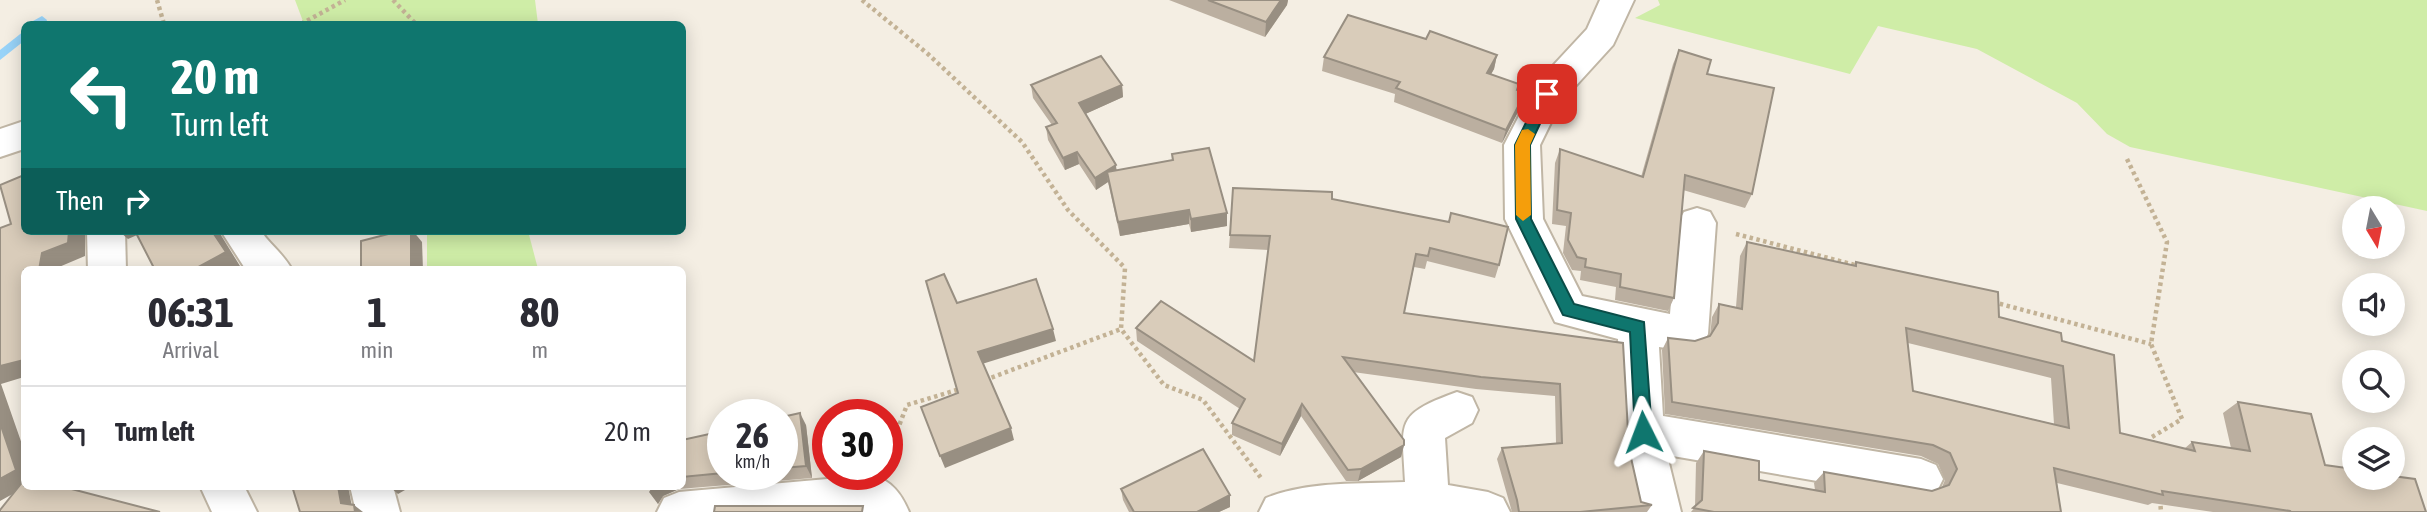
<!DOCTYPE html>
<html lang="en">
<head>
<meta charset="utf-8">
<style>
	:root { --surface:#fff; --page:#f2f2f3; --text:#2b2b33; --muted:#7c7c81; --line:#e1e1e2 }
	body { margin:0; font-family:"Asap Condensed",sans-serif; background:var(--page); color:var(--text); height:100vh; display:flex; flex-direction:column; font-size:26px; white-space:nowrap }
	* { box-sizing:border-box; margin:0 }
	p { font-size:23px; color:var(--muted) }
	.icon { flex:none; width:38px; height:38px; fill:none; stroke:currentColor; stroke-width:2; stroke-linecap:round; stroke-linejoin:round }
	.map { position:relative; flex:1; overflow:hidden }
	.drawer { position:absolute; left:21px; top:266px; width:665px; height:224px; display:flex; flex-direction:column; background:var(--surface); border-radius:10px; box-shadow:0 4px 18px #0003 }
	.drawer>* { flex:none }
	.top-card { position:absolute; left:21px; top:21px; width:665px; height:214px; border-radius:10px; box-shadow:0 4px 18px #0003; background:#0f766e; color:#fff; overflow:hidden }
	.needle { width:46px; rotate:170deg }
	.buttons { position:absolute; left:2342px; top:196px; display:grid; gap:14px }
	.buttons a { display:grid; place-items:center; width:63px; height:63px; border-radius:50%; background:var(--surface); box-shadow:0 4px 18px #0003; font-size:35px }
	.speed { position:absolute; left:707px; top:399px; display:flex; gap:14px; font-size:35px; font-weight:700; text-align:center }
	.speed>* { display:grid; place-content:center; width:91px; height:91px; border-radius:50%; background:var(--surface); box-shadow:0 4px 18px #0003; line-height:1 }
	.speed small { font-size:18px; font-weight:400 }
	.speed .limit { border:10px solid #d22; background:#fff; color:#111 }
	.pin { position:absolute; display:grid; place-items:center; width:60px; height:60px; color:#fff; margin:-30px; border-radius:14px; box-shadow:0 4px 10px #0006 }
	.me { position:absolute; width:77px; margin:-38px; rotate:357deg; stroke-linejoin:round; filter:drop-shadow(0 0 5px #0008) }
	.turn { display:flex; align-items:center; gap:24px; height:147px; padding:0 35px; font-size:32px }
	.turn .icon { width:91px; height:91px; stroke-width:2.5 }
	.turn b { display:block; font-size:49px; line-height:60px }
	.then { display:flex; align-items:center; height:66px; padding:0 35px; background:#0003; gap:14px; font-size:26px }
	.eta { display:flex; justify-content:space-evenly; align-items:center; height:119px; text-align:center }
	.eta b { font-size:42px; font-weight:700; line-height:49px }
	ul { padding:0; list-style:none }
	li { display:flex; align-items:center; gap:21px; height:91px; padding:0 35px; border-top:2px solid var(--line) }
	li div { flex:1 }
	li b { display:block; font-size:26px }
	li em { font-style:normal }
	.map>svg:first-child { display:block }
	.green { fill:#cfeda7 }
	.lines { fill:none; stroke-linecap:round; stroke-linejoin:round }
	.stream { fill:#98d3f8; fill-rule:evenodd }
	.street-casing { stroke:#c0b6a5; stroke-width:4 }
	.path { stroke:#c3b295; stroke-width:4.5; stroke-dasharray:3.5 3.5; stroke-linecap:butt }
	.street { fill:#fff; fill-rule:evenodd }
	.wall { fill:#bbafa0; fill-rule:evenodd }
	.shaded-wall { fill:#988f82 }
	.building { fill:#d9ccba; stroke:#988f82; stroke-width:2; fill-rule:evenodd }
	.route { fill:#0f766e; stroke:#0a4d48; stroke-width:2 }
	.slow { fill:#f59e0b }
</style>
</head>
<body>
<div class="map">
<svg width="2427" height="512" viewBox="0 0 2427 512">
	<rect width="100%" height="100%" fill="#f4eee3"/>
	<!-- green -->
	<g class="green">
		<polygon points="295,0 535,0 538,24 304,24"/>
		<polygon points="1658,0 2427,0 2427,211 2130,147 2107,134 2077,103 1977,49 1878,26 1850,74 1635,18 1660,5"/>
		<polygon points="427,231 528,231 538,269 427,269"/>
	</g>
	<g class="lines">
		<!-- stream -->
		<g class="stream">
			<polygon points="42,16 47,20 46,23 32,24 33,21"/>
			<polygon points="24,31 24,41 0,60 0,50"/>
		</g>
		<!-- street casing -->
		<g class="street-casing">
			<g id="street">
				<polygon points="1600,0 1634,0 1613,45 1561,102 1540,145 1543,219 1582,296 1670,314 1678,223 1684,212 1697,208 1710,212 1716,223 1708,334 1702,346 1688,351 1659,347 1663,416 1921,459 1936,465 1943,479 1936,493 1921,499 1667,455 1681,512 1637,512 1625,460 1618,339 1555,322 1505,219 1504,145 1535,85 1587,29"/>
				<polygon points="24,121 24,149 0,157 0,129"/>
				<polygon points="87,231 125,231 126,270 88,270"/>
				<path d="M221,231H261C270,245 284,254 292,270H246Z"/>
				<path d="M1457,392L1472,397L1478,410L1472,423L1445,438L1448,485L1488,492L1503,498L1510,512H1259L1266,498C1309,481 1359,484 1405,482C1402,421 1394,415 1457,392Z"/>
				<path d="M873,475C892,482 901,493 909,512H657L664,498L679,492Z"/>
				<polygon points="200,486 244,486 257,512 212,512"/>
				<polygon points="350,486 393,486 400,512 356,512"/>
			</g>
		</g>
		<!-- path -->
		<g class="path">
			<polyline points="157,0 164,24"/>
			<polyline points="393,0 416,24"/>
			<polyline points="862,0 928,54 1022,142 1068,210 1125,268 1121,329 1164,385 1203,400 1261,478"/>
			<polyline points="301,24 345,0"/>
			<polyline points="2127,159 2167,242 2151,344 2182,419 2152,437 2153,445"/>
			<polyline points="1736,234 1859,266"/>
			<polyline points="1993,302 2151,344"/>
			<polyline points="985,380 1121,329"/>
			<polyline points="887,457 907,405 960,389"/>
			<polyline points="2160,499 2161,512"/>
		</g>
		<!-- street -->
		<use href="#street" class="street"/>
	</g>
	<!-- wall -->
	<g class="wall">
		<polygon points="1169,0 1288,0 1287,5 1265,37"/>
		<polygon points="1426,39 1497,55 1494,69 1491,74 1518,90 1525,93 1521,106 1502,143 1394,102 1395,94 1322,71 1324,57"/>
		<polygon points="1679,50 1707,74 1752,194 1745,208 1683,190 1674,298 1668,311 1615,300 1616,287 1580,280 1581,271 1572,270 1563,253 1566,226 1552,224 1555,163 1560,149 1641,177 1673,64"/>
		<polygon points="1031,85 1122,85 1123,97 1085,114 1117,170 1172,160 1172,154 1227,226 1191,232 1189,224 1120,236 1108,182 1096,190 1079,164 1065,170 1048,140 1046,127 1052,125 1033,98"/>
		<polygon points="1332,199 1499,265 1495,278 1427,261 1425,269 1414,267 1404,313 1623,343 1629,449 1641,502 1652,505 1647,512 1512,512 1497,459 1502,448 1556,443 1555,396 1476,389 1353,372 1404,445 1401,457 1358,481 1346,481 1301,416 1280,456 1232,435 1232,423 1240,409 1137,341 1136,328 1254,361 1269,250 1229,248 1230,235"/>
		<path d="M1747,242L1853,266L1856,262L2062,341L2120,433L2184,449L2192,442L2231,448L2223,413L2238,402L2325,465L2426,512H2213L2152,503L2148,505L2057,483L2061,512H1691L1695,507L1696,463L1704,451L1759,480L1815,490L1814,483L1824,472L1932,491L1942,487L1945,480L1938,464L1921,456L1665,414L1662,350L1668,338L1695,341L1710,336L1712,317L1719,304L1736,307L1740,256ZM1908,343L2051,378L2054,424L1913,391Z"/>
		<polygon points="782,417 806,425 812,478 679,489 663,496 658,504 649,486 682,486 682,440 723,431 723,474 782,474"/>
		<polygon points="1121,489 1230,495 1230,507 1219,512 1129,512 1123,500"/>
	</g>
	<!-- shaded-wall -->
	<g class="shaded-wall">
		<polygon points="1281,0 1288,0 1287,5 1265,37 1266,22"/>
		<polygon points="1497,55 1494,69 1484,87 1487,73"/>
		<polygon points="1122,85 1123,97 1081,116 1079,103"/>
		<polygon points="1525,93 1521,106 1502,143 1506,130"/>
		<polygon points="1077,152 1079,164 1065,170 1063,158"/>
		<polygon points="1116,165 1117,177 1107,172 1108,182 1096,190 1095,178"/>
		<polygon points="1189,210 1189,224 1120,236 1118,222"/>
		<polygon points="1227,213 1227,226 1191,232 1191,219"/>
		<polygon points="69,231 85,231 85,256 59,267 59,270 39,270 42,253"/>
		<polygon points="119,231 143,231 144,232 128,239"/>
		<polygon points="212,231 219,231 219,232 240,266 234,270 193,270"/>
		<polygon points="411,231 413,231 422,242 423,270 411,270"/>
		<polygon points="1053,329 1056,341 982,364 978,352"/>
		<polygon points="24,360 24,377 1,384 24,450 24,486 27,486 0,501 0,366"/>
		<polygon points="1302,404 1301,416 1280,456 1282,444"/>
		<polygon points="800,413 806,425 812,478 806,466"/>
		<polygon points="1011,428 1014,440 945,468 940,456"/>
		<polygon points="1404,445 1401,457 1358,481 1361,469"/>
		<polygon points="338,486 348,486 353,512 341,503"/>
		<polygon points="389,486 412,486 398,494"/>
		<polygon points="653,486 677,486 679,489 663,496 658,504 649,492"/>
		<polygon points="1230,495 1230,507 1219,512 1197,512"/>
		<polygon points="354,505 363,512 355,512"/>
	</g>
	<!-- building -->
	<g class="building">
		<polygon points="1208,0 1281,0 1266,22"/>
		<polygon points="1348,15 1426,39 1430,31 1497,55 1487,73 1519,84 1517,90 1525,93 1506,130 1396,88 1400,82 1324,57"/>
		<polygon points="1679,50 1711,60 1707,74 1774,88 1752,194 1685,175 1674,298 1620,287 1621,274 1585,267 1586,259 1577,257 1568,240 1571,213 1557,210 1560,149 1643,177"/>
		<polygon points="1101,56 1122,85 1079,103 1116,165 1095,178 1077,152 1063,158 1046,127 1057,123 1031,85"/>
		<polygon points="1209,148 1227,213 1191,219 1189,210 1118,222 1107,172 1173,160 1172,154"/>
		<polygon points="24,175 24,231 69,231 68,243 42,253 39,270 24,270 24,360 0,366 0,228 11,224 0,185"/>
		<polygon points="1233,188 1332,192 1332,199 1449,222 1451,213 1508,227 1499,265 1430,248 1428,256 1416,254 1404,313 1623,343 1629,449 1641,502 1652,505 1580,512 1519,512 1517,500 1502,448 1562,443 1560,384 1481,377 1343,357 1404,440 1404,445 1361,469 1348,470 1302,404 1282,444 1232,423 1245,399 1136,328 1161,301 1254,361 1270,236 1230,235"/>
		<polygon points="135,231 212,231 226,252 193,270 155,270"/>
		<polygon points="400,231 411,231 411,270 361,270 361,241"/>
		<path d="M1747,242L1856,266V262L1998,292L1999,317L2061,333L2062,341L2114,355L2120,433L2195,451L2192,442L2250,451L2238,402L2311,414L2325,465L2354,469V478H2392V476L2415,479L2426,512H2291L2290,511L2162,491L2163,495L2054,468L2061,512H1714L1693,508L1702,500L1704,451L1759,461V480L1825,492L1824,472L1932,491L1949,485L1957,469L1950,453L1933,445L1672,402L1668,338L1695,341L1710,336L1718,323L1719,304L1742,309ZM1906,328L2063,366L2069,428L1913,391Z"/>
		<polygon points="944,274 957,303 1036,279 1053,329 978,352 1011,428 940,456 921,407 958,393 926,281"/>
		<polygon points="800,413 806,466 782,468 782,417"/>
		<polygon points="0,423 16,470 0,479"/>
		<polygon points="723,431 723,473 682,477 682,440"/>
		<polygon points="1203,449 1230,495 1197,512 1134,512 1121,489"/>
		<polygon points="24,480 24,486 60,486 160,512 0,512 0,510"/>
		<polygon points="292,486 338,486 341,503 354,505 355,512 300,512"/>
		<polygon points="715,506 863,506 862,512 714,512"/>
	</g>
	<!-- route -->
	<polygon class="route" points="1547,89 1554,94 1530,145 1531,219 1574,304 1644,322 1652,432 1650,438 1643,440 1637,438 1635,432 1630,332 1563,315 1516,219 1515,145 1542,90"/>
	<!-- slow -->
	<polygon class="slow" points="1528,129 1535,134 1530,145 1531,215 1523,221 1516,215 1515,145 1522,130"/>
</svg>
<div class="buttons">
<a><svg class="needle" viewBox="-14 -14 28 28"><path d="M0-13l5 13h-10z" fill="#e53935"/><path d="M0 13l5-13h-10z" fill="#7c7c81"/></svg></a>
<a><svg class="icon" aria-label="sound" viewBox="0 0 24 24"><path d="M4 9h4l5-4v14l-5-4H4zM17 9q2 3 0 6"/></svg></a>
<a><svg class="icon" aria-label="search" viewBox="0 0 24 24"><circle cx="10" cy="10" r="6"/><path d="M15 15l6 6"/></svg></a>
<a><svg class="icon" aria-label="layers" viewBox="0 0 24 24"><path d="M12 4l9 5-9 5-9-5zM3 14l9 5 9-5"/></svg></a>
</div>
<div class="speed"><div>26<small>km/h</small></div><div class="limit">30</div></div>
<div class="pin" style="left:1547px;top:94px;background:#d93025"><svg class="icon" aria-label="arrive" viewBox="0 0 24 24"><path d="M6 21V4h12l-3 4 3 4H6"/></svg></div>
<svg class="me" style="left:1643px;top:432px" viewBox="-20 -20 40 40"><path d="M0-17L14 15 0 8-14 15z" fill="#0f766e" stroke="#fff" stroke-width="4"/></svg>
<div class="top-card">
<div class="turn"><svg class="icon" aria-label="left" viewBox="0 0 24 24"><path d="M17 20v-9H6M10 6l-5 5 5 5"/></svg><div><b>20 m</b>Turn left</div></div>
<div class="then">Then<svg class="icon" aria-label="right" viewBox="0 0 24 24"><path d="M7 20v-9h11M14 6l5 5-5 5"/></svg></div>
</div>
<section class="drawer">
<div class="eta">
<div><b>06:31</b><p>Arrival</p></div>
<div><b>1</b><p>min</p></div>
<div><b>80</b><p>m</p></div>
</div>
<ul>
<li><svg class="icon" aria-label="left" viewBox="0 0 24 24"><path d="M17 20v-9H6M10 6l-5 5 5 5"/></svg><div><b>Turn left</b></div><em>20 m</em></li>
</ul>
</section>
</div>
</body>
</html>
